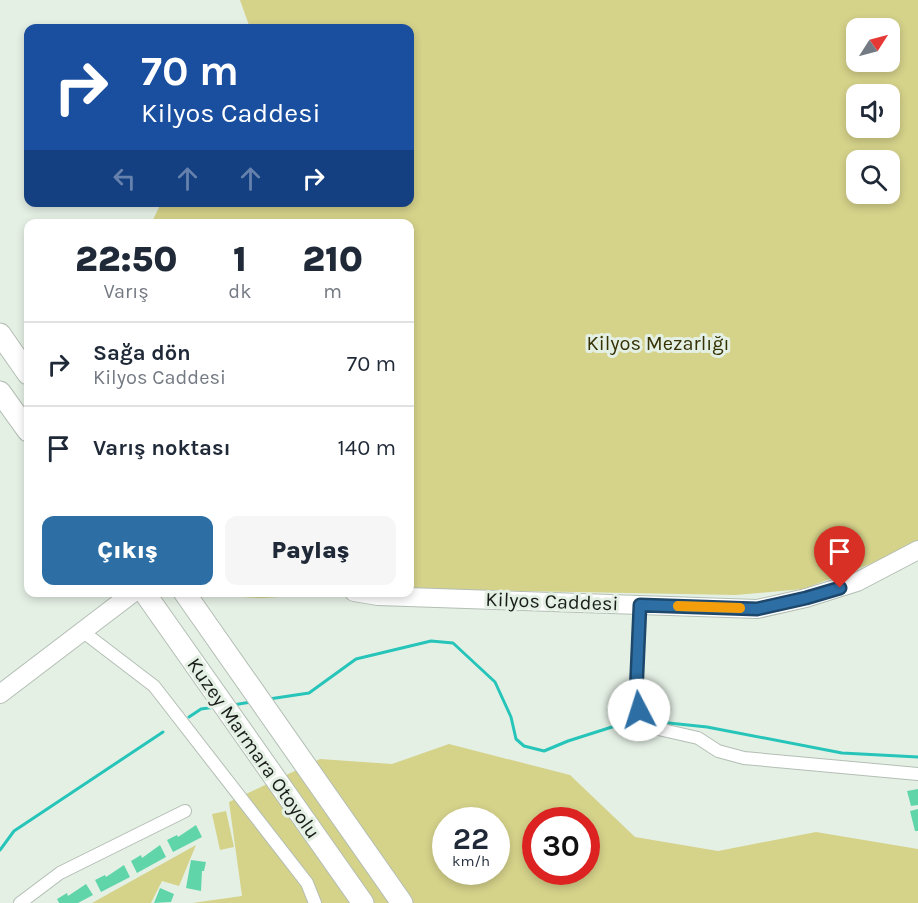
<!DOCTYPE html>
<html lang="tr">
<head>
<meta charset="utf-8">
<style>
	:root { --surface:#fff; --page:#f6f6f7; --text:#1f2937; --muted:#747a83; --line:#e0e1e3; --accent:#2d6fa5 }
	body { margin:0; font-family:Karla,sans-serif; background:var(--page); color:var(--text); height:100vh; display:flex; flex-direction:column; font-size:22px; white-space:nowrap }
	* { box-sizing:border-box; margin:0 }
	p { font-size:20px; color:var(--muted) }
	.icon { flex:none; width:33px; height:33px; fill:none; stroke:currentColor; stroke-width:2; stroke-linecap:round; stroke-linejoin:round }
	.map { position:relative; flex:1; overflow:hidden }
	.details { position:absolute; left:24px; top:219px; width:390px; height:378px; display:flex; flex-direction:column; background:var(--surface); border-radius:12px; box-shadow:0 3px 9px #0003 }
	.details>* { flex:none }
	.top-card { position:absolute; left:24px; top:24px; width:390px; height:183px; border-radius:12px; box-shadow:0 3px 9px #0003; background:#1a4fa0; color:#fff; overflow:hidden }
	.needle { width:39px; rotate:54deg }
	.controls { position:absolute; left:846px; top:18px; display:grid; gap:12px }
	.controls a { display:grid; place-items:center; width:54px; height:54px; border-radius:12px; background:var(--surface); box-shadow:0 3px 9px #0003; font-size:30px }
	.speed { position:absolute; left:432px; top:807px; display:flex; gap:12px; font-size:30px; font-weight:700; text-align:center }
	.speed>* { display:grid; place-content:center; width:78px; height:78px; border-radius:50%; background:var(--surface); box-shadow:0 3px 9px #0003; line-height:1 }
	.speed small { font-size:15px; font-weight:400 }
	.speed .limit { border:9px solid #d22; background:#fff; color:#111 }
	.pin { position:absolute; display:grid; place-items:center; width:51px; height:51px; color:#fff; margin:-62px -26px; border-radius:50% 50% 50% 0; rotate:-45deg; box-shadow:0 0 6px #0007 }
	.pin .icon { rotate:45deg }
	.me { position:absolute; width:66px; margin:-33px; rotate:355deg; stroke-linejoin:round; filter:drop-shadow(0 0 4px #0008) }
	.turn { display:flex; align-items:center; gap:21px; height:126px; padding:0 18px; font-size:27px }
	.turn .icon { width:78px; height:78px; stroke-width:2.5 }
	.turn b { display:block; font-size:42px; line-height:51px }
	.lanes { display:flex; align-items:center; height:57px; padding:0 18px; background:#0003; justify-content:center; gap:30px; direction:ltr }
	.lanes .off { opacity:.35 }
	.eta { display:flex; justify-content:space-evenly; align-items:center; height:102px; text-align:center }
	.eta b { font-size:36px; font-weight:800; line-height:42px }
	.button { display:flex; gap:12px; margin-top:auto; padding:12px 18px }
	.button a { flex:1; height:69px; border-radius:12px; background:var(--accent); color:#fff; font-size:24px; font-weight:800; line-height:69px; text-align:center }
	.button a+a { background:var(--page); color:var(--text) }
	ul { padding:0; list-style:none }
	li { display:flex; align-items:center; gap:18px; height:84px; padding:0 18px; border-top:2px solid var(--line) }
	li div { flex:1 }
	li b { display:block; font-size:22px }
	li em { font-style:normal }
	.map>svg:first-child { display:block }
	.green { fill:#d5d28a; fill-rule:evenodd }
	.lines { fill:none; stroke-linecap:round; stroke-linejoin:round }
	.stream { stroke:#27c5b9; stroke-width:3 }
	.building { fill:#61d5aa }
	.street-casing { stroke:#b3beb4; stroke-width:14 }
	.primary-casing { stroke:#b3beb4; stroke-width:20 }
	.highway-casing { stroke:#b3beb4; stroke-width:23 }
	.street { stroke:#fff; stroke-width:12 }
	.primary { stroke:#fff; stroke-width:18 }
	.highway { stroke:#fff; stroke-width:21 }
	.route-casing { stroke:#1d486b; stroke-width:15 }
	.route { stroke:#2d6fa5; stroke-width:10 }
	.slow { stroke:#f59e0b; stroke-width:10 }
	.labels { text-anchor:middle; stroke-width:6; stroke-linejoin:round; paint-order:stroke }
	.park-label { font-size:20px; fill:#353205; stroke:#e5f0e5 }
	.street-label { font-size:20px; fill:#191d19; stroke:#e5f0e5 }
</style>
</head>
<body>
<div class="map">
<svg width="918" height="903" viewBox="0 0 918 903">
	<rect width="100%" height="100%" fill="#e5f0e5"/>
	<!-- green -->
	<g class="green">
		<path d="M240,0H918V541L873,563L803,589L736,595L410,589V224H151L161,203L410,202V28H250ZM856,28H890V62H856ZM856,94H890V128H856ZM856,160H890V194H856Z"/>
		<polygon points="216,593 351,593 262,598 219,596"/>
		<path d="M449,744L570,775L635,837L718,851L816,832L918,849V903H192L242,896L229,802L320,759L392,764ZM446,820H496V872H446ZM536,820H586V872H536Z"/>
		<polygon points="226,811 234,847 220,850 212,814"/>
		<polygon points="196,845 179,886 162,881 151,903 92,903"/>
	</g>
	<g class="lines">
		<!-- stream -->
		<g class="stream">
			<polyline points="269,699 309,693 356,659 431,641 453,643 495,682 511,717 516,739 524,746 544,751 568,741 612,727 641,724"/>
			<polyline points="233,705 251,702"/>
			<polyline points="189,717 201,709 215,707"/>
			<polyline points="659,722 707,727 842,753 918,757"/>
			<polyline points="0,850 14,831 163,732"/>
		</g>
	</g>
	<!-- building -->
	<g class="building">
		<polygon points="918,789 918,805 911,806 907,791"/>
		<polygon points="918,809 918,831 915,831 910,811"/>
		<polygon points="196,825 202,837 173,852 167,840 177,835 178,837"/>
		<polygon points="160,845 166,857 137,873 131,861 141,855 142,858"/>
		<polygon points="191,860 206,862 204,871 202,871 201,891 186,888"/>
		<polygon points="124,865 130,877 101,892 95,880 105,875 106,877"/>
		<polygon points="86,884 93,895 78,903 59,903 57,899 67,893 68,896"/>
		<polygon points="160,888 174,894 171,902 154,903"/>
	</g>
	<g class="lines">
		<!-- street casing -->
		<g class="street-casing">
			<g id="street">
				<polyline points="640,605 636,695 639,709 654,728 698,738 718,751 744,758 918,774"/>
				<polyline points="82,631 154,686 307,883 315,903"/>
				<polyline points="20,903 60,873 185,811"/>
			</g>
		</g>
		<!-- primary casing -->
		<g class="primary-casing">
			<g id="primary">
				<polyline points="354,592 378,596 757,609 806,598 857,582 918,550"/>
				<polyline points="0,694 134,592"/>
			</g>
		</g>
		<!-- highway casing -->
		<g class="highway-casing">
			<g id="highway">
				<polyline points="0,334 28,374"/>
				<polyline points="0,392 28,431"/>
				<polyline points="144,592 363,903"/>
				<polyline points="184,592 402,903"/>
			</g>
		</g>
		<!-- street -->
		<use href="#street" class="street"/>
		<!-- primary -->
		<use href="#primary" class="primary"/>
		<!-- highway -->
		<use href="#highway" class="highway"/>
	</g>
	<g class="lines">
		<!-- route casing -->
		<g class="route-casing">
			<polyline id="route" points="639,710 636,695 640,605 757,609 806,598 840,588"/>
		</g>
		<!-- route -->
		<use href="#route" class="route"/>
		<!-- slow -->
		<polyline class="slow" points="678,606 740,608"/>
	</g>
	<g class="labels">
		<!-- park labels -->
		<g class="park-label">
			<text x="658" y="350">Kilyos Mezarlığı</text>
		</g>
		<!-- street labels -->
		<g class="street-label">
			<text transform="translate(552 601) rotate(2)" y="7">Kilyos Caddesi</text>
			<text transform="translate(254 748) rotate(55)" y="7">Kuzey Marmara Otoyolu</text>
		</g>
	</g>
</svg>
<div class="controls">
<a><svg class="needle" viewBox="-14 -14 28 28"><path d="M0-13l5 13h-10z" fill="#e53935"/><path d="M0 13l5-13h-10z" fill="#747a83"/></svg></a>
<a><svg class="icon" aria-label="sound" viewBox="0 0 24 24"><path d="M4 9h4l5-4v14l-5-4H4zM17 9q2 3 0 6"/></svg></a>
<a><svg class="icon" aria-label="search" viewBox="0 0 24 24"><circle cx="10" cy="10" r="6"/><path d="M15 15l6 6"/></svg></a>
</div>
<div class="speed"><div>22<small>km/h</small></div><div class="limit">30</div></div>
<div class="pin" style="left:840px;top:588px;background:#d93025"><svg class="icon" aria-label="arrive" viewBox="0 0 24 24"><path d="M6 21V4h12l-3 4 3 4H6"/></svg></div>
<svg class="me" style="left:639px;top:710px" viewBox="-20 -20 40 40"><circle r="19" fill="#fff"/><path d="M0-13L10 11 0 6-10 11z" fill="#2d6fa5"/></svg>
<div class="top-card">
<div class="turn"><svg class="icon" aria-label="right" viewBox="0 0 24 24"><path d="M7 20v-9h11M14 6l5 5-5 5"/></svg><div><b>70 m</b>Kilyos Caddesi</div></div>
<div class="lanes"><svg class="icon off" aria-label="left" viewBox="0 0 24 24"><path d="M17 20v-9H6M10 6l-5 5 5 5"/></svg><svg class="icon off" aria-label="ahead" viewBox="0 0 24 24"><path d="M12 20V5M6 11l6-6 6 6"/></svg><svg class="icon off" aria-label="ahead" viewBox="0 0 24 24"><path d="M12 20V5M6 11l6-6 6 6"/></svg><svg class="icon" aria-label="right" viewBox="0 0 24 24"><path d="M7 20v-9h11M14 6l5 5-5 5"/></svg></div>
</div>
<section class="details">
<div class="eta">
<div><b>22:50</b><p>Varış</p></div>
<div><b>1</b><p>dk</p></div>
<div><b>210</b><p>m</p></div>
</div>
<ul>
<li><svg class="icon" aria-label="right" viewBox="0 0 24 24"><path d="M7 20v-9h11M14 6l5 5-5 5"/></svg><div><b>Sağa dön</b><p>Kilyos Caddesi</p></div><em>70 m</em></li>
<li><svg class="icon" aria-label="arrive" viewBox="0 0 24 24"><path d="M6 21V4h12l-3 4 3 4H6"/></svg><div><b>Varış noktası</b></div><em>140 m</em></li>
</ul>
<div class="button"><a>Çıkış</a><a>Paylaş</a></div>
</section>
</div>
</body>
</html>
